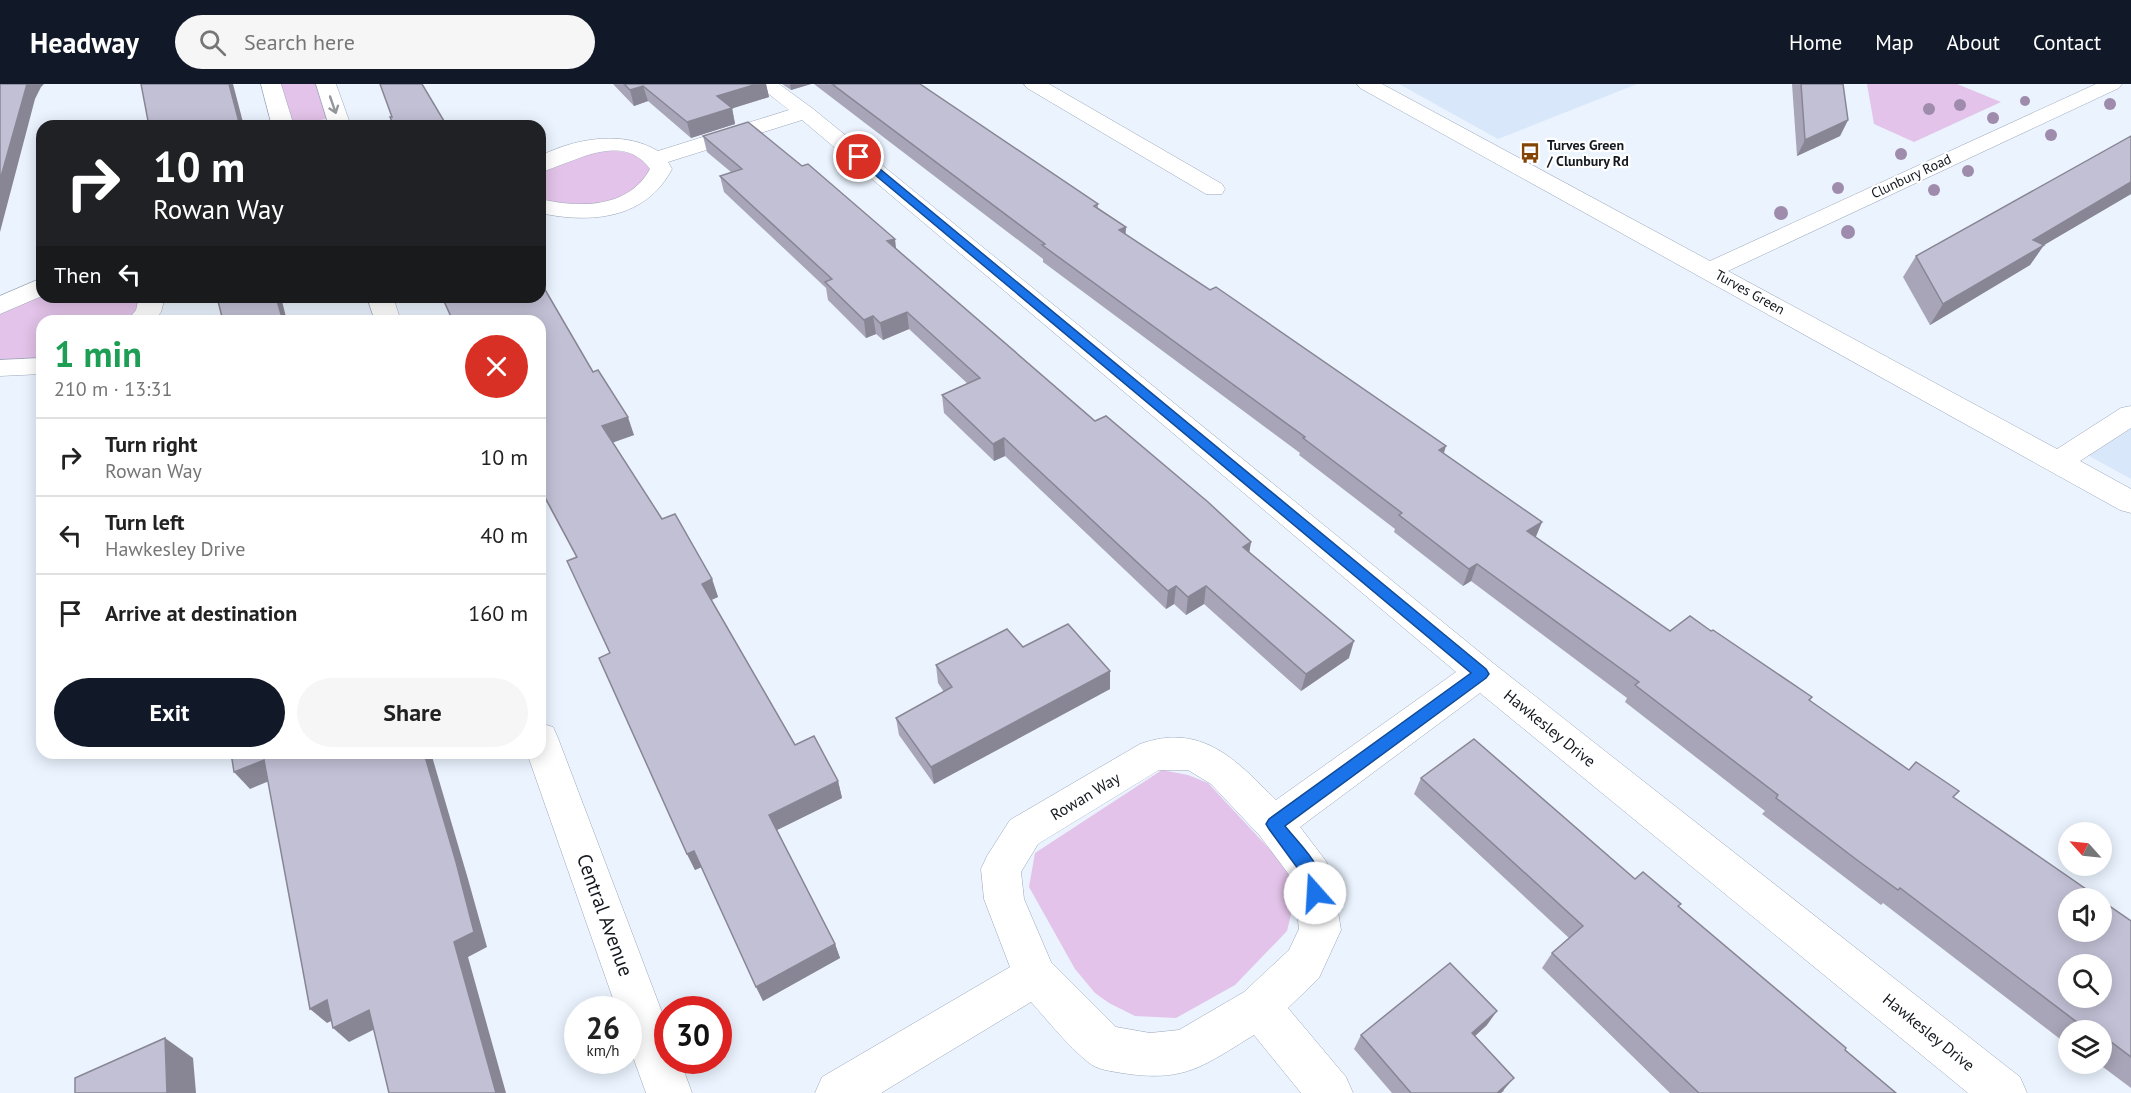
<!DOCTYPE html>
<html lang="en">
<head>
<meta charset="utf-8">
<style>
	:root { --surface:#fff; --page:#f6f6f6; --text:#222; --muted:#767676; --line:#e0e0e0; --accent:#111827 }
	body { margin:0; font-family:"PT Sans",sans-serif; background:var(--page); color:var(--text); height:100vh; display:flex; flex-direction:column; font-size:22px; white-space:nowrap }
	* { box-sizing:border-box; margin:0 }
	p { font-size:20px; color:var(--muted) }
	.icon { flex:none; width:33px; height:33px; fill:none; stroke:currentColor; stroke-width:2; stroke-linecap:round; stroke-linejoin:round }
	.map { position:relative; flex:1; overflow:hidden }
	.sheet { position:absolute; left:36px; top:231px; width:510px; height:444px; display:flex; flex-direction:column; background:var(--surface); border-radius:18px; box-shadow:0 3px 15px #0003 }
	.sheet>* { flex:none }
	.top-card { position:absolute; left:36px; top:36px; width:510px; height:183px; border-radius:18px; box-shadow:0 3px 15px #0003; background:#202124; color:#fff; overflow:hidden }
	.needle { width:39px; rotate:297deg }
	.buttons { position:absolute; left:2058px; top:738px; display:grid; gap:12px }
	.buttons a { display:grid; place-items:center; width:54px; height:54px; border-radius:50%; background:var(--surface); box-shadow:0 3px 15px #0003; font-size:30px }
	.speed { position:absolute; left:564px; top:912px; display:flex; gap:12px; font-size:30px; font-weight:700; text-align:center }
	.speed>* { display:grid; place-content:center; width:78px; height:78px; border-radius:50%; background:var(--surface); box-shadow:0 3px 15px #0003; line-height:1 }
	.speed small { font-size:15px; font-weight:400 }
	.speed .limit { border:9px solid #d22; background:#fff; color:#111 }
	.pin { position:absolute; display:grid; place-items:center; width:51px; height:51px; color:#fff; margin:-26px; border:3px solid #fff; border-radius:50%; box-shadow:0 2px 6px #0007 }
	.me { position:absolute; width:66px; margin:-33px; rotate:341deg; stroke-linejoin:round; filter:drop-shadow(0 0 4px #0008) }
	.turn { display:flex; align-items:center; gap:21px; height:126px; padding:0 18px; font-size:27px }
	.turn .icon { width:78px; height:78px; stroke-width:2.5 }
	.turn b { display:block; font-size:42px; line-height:51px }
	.then { display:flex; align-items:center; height:57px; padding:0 18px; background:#0003; gap:12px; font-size:22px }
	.round { display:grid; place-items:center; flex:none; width:63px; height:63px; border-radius:32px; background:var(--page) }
	.head { display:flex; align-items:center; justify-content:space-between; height:102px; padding:0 18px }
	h1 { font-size:36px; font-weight:700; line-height:45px; color:#1e9e55 }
	.cta { display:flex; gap:12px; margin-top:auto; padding:12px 18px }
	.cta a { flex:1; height:69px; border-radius:36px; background:var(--accent); color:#fff; font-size:24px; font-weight:700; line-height:69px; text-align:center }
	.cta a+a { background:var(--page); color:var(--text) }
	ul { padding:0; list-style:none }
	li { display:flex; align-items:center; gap:18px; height:78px; padding:0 18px; border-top:2px solid var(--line) }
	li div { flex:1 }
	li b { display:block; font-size:22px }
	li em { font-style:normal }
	header { display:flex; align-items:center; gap:36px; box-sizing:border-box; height:84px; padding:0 30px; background:var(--accent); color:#fff }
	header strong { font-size:28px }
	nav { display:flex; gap:33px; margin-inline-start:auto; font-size:21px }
	.search { width:420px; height:54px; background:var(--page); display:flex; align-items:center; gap:15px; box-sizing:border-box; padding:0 21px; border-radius:33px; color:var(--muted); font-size:22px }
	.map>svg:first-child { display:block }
	.built { fill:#d9e7fb }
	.green { fill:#e3c3e9 }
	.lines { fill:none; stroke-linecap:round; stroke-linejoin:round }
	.minor-casing { stroke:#9ba7b9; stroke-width:1 }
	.minor { fill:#fff; fill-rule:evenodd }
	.tree { fill:#9f8cac }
	.wall { fill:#a7a5b7 }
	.shaded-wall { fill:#888695 }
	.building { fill:#c2c0d5; stroke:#888695; stroke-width:1.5; fill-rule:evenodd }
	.oneway { stroke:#95989a }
	.route { fill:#1a73e8; stroke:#114b97; stroke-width:1.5 }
	.labels { text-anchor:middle; stroke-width:4.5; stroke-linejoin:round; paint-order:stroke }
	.far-poi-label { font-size:14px; font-weight:bold; fill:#14191f; stroke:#fff; text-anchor:start }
	.far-street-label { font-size:14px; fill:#14191f; stroke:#fff }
	.street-label { font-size:16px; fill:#14191f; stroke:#fff }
	.near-street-label { font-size:20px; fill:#14191f; stroke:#fff }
</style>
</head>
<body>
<header>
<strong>Headway</strong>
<div class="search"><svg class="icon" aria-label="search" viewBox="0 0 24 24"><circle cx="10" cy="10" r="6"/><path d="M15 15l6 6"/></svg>Search here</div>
<nav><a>Home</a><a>Map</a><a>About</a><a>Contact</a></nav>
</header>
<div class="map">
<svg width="2131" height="1009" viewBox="0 0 2131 1009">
	<rect width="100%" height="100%" fill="#eaf3fe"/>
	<!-- built -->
	<g class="built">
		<polygon points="1399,0 1637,0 1498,55"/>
		<polygon points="2131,322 2131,395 2071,362"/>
	</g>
	<!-- green -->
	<g class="green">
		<polygon points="280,0 317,0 331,34 289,42"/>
		<polygon points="1867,0 1957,0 2001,18 1914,58 1874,40"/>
		<path d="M610,66C712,77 593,147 540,114V88L555,77Z"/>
		<polygon points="42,206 42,213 142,213 142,221 131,237 42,237 42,276 12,278 0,276 0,227"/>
		<polygon points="1162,686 1188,691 1208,699 1291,788 1296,810 1287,847 1235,901 1176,934 1135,932 1109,919 1095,909 1075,885 1029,803 1035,769"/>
	</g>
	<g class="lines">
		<!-- minor casing -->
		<g class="minor-casing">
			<g id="minor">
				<polygon points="261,0 281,0 294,42 272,42"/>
				<polygon points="316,0 336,0 351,42 329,42"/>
				<path d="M756,0H779L812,24L1493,579L2020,993L2027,1009H1968L1480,609L1300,743L1326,777L1332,790L1341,846L1319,894L1288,924L1346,993L1353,1009H1301L1254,951C1203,982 1185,999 1122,989C1111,987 1097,986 1088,978C1067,961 1049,938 1031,918L881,1009H815L822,993L1010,883L984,815L981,785L987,772L1010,736L1140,660C1202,638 1236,676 1276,716L1456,588L802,36L668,78L672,85C646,135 591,140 540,129V115C579,124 628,125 650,85C622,46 574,79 540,88V72C576,54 623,46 658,67L789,26ZM1159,686H1188L1211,700L1260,752L1293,796L1299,845L1289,866L1244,908L1179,946L1150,949L1116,943L1051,878L1024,815L1021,788L1038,760Z"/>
				<polygon points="1024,0 1049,0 1222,100 1225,105 1222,110 1206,110 1027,4"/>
				<polygon points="1357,0 1382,0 1710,177 2096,0 2122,0 2119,4 1728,187 2057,365 2121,324 2131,322 2131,344 2080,377 2131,405 2131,429 2120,426 1360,4"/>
				<polygon points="42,194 42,212 0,230 0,212"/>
				<polygon points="139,213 165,213 161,228 154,237 127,237 136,226"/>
				<polygon points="367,213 393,213 401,237 375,237"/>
				<polygon points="42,274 42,290 0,292 0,276"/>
				<polygon points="540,639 553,643 558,654 668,944 668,976 680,976 692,1009 646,1009 628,959 628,926 617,926 527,669 540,669"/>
			</g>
		</g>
		<!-- minor -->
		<use href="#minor" class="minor"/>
	</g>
	<!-- trees -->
	<g class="tree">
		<circle cx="2025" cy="17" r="5"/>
		<circle cx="2110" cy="20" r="6"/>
		<circle cx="1960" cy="21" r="6"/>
		<circle cx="1929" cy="25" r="6"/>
		<circle cx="1993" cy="34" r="6"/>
		<circle cx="2051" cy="51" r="6"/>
		<circle cx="1901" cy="70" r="6"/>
		<circle cx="1968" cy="87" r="6"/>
		<circle cx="1838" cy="104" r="6"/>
		<circle cx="1934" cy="106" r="6"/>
		<circle cx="1781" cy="129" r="7"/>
		<circle cx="1848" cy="148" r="7"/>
	</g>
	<!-- wall -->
	<g class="wall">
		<polygon points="613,0 766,0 769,13 732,24 735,40 691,54 648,17 634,22"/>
		<polygon points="782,0 811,0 791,6"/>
		<polygon points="814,0 920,0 1098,120 1098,124 1126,143 1125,150 1542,438 1535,453 1670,547 1809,617 1908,686 1953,713 2131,837 2131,1004 2099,980 2102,980 2102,946 2068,946 2068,957 2067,956 2064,958 1883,819 1881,821 1762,730 1765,727 1625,618 1627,614 1471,497 1463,502 1394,448 1395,445 1299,371 1300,369 1043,178 1043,175"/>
		<polygon points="1792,0 1843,0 1848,36 1840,52 1797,72"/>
		<polygon points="703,52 896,165 1095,337 1251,458 1249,468 1349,574 1301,607 1204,520 1186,531 1174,520 1166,525 1005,372 994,377 944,329 942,311 968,300 909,245 883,256 876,250 866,254 828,216 826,204 724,108 720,92 731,88 707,68"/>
		<polygon points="2131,52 2131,110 2044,161 2030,181 1930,241 1903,193 1916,172"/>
		<polygon points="540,237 593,288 634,351 613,358 662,435 712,495 718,513 712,516 795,661 838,697 842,714 777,746 835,860 840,874 763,917 701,783 695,786 687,770 610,569 576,473 540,406"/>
		<polygon points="1023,563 1110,587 1110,605 934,700 899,651 896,634 944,608 938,599 936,581"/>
		<polygon points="1421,694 1635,795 1678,822 1896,1009 1670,1009 1542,884 1552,869 1569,854 1414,710"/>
		<polygon points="1487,941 1475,952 1504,1007 1501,1009 1392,1009 1354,965 1361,951"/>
	</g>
	<!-- shaded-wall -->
	<g class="shaded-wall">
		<polygon points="27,0 44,0 41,3 35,15 0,148 0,96"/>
		<polygon points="229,0 233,0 244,42 240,42"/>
		<polygon points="757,0 766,0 769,13 721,28 717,12"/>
		<polygon points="790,0 811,0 791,6"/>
		<polygon points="643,2 648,17 634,22 630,6"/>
		<polygon points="732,24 735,40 691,54 687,38"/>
		<polygon points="1848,36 1840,52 1797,72 1805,56"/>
		<polygon points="444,37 446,42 436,42 434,39"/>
		<polygon points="2131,98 2131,110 2044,161 2030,181 1930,241 1943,220 2033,156"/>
		<polygon points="1126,143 1125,160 1119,146"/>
		<polygon points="895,155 897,172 887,157"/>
		<polygon points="276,213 281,213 287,237 283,237"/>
		<polygon points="907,228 909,245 883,256 880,239"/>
		<polygon points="873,232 876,250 866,254 864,236"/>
		<polygon points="628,333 634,351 609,360 602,342"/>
		<polygon points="1004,354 1005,372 994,377 993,360"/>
		<polygon points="1446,362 1441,379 1439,366"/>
		<polygon points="1542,438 1535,455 1527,447"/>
		<polygon points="1251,458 1248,476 1243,463"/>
		<polygon points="1477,480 1471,497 1463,502 1469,485"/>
		<polygon points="712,495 718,513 708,517 702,500"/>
		<polygon points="1176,502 1174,520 1166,525 1168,507"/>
		<polygon points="1206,502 1204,520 1186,531 1188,513"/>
		<polygon points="1354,557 1349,574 1301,607 1306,590"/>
		<polygon points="1110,587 1110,605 934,700 931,683"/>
		<polygon points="424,669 431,669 468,795 487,863 468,873 506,1009 496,1009 454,858"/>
		<polygon points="264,676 279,693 250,705 234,688"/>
		<polygon points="838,697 842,714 775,747 769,731"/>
		<polygon points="694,767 702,783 695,786 687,770"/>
		<polygon points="835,860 840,874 763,917 756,903"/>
		<polygon points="327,916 344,931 327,939 310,925"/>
		<polygon points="369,926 385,940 349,958 333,944"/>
		<polygon points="1497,927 1487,941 1463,963 1472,949"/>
		<polygon points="165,954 193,974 196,1009 167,1009"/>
		<polygon points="1514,994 1501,1009 1497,1009"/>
	</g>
	<!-- building -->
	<g class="building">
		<polygon points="0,0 27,0 0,96"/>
		<polygon points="141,0 229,0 240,42 149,42"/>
		<polygon points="380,0 422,0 444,37 434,39 436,42 388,42 393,40 390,33 392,33"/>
		<polygon points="624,0 757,0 717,12 732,24 687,38 643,2 630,6"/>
		<path d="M832,0H920L1098,120L1094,122L1126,143L1119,146L1210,206L1216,203L1446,362L1439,366L1542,438L1527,447L1670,547L1690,532L1711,547L1713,546L1812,613L1809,616L1909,686L1916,678L1959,707L1953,713L2099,814H2068V848H2102V817L2131,837V973L2102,951V946H2095L2088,941L2086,945L1900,804L1898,806L1857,776L1776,714L1778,711L1635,601L1639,598L1477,480L1469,485L1399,431L1402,429L1303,354L1305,353L1042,161L1045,160ZM2068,880H2102V914H2068Z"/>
		<polygon points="1801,0 1843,0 1848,36 1805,56"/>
		<polygon points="748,38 802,82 808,80 895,155 887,157 1095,337 1106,332 1208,418 1251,458 1243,463 1354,557 1306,590 1206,502 1188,513 1176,502 1168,507 1004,354 993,360 942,311 980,294 907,228 880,239 873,232 864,236 825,198 832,195 720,92 742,85 703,52"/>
		<polygon points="2131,52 2131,98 2033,156 2044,161 1943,220 1916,172"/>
		<polygon points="540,197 593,288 598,286 628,333 602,342 662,435 675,430 712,495 702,500 795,661 814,652 838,697 769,731 835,860 756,903 694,767 687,770 599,574 610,569 567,477 577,473 540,404 540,237 453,237 442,213 540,213"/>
		<polygon points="217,213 276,213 283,237 205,237 222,233"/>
		<polygon points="1068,540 1110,587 931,683 896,634 952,603 936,581 1007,545 1023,563"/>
		<polygon points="1474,655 1635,795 1643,788 1681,820 1678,822 1846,964 1845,966 1896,1009 1699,1009 1552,869 1583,842 1421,694"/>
		<polygon points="231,669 424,669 456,778 474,848 454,858 496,1009 389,1009 369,926 333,944 327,916 310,925 264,676 234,688"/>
		<polygon points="1450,879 1497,927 1472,949 1514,994 1497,1009 1411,1009 1361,951"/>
		<polygon points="165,954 167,1009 75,1009 75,994"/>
	</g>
	<!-- one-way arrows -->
	<defs><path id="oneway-shaft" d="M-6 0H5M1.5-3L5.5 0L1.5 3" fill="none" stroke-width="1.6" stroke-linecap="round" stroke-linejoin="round" transform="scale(1.5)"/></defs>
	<use class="oneway" href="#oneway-shaft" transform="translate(333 21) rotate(71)"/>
	<!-- route -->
	<path class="route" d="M856,71H863L1486,585L1489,590L1486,594L1285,742C1299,760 1332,789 1321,814L1315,817L1309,814L1304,793L1269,745L1266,740L1269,735L1471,589L856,75Z"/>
	<!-- icons -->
	<defs>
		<g id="bus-bare" transform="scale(1.62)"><path d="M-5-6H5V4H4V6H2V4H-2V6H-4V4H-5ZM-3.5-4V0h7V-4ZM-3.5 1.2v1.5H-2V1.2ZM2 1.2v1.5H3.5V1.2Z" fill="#834406" stroke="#fff" stroke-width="2.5" paint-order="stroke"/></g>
	</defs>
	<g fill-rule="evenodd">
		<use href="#bus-bare" x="1530" y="69"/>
	</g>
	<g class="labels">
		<!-- far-poi labels -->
		<g class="far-poi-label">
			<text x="1547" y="66">Turves Green<tspan x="1547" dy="16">/ Clunbury Rd</tspan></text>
		</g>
		<!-- far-street labels -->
		<g class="far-street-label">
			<text transform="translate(1911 92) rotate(-25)" y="5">Clunbury Road</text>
			<text transform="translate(1750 208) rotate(29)" y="5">Turves Green</text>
		</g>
		<!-- street labels -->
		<g class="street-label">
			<text transform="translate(1550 644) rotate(39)" y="6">Hawkesley Drive</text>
			<text transform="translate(1085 712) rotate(-31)" y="6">Rowan Way</text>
			<text transform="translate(1929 948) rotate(39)" y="6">Hawkesley Drive</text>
		</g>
		<!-- near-street labels -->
		<g class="near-street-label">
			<text transform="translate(605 831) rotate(70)" y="7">Central Avenue</text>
		</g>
	</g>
</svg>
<div class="buttons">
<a><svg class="needle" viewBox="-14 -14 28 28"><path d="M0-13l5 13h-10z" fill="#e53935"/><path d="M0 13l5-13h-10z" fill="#767676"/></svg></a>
<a><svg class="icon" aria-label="sound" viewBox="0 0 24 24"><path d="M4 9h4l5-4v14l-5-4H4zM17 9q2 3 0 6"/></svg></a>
<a><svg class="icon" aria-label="search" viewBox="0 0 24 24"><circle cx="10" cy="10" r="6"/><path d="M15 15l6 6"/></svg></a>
<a><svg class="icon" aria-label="layers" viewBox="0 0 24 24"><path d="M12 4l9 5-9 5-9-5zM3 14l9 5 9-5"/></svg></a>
</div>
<div class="speed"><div>26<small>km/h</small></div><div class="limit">30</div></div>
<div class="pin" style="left:859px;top:73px;background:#d93025"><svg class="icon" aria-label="arrive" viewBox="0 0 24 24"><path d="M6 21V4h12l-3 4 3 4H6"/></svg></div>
<svg class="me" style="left:1315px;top:809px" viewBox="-20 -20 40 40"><circle r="19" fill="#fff"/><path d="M0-13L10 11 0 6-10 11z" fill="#1a73e8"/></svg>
<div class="top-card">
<div class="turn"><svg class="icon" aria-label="right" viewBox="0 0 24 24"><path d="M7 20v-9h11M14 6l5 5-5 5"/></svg><div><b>10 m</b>Rowan Way</div></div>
<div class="then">Then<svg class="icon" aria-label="left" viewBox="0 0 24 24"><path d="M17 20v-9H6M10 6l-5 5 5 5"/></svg></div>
</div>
<section class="sheet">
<div class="head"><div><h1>1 min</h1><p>210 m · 13:31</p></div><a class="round" style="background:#d93025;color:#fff"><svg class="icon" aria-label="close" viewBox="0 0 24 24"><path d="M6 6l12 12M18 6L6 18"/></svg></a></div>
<ul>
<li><svg class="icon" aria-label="right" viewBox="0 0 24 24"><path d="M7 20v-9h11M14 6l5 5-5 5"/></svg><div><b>Turn right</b><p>Rowan Way</p></div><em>10 m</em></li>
<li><svg class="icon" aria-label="left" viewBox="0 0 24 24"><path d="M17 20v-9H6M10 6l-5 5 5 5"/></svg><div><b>Turn left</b><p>Hawkesley Drive</p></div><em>40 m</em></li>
<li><svg class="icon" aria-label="arrive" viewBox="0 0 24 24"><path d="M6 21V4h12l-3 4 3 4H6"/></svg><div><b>Arrive at destination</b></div><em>160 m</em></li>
</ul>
<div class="cta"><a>Exit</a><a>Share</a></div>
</section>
</div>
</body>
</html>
